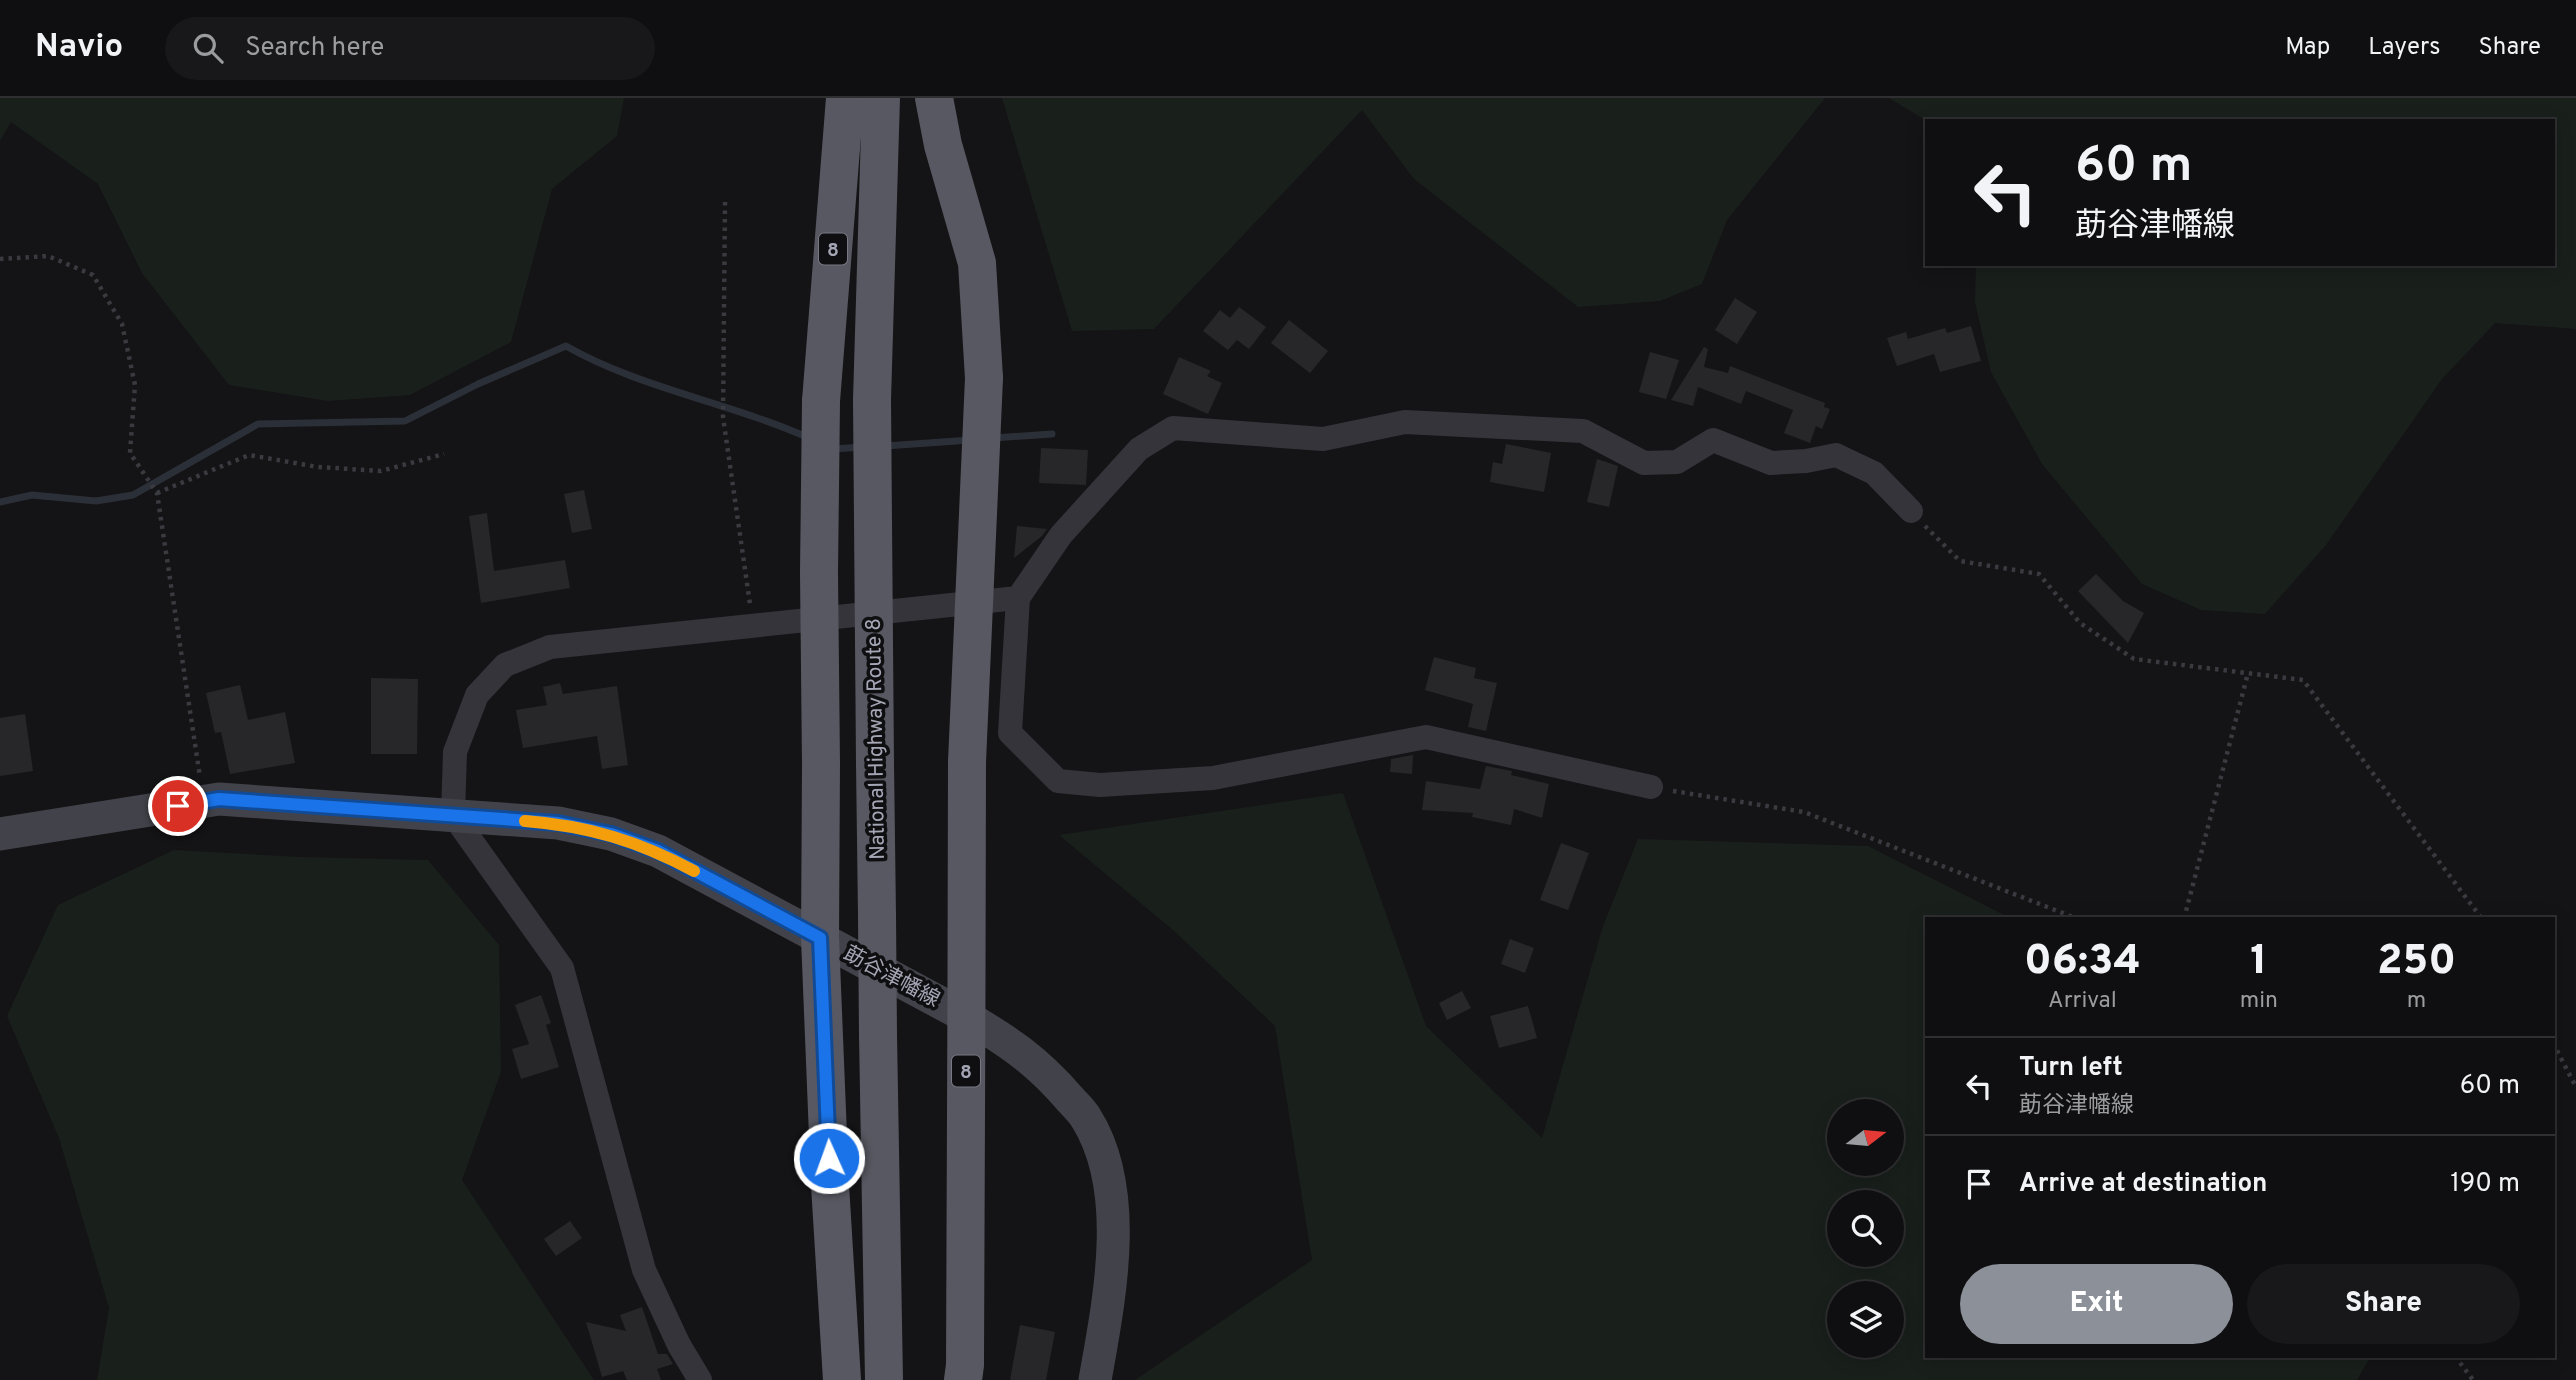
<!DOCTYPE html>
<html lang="en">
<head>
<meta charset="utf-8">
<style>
	:root { --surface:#0f0e10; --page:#181719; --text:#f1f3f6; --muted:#9b9c9f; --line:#2f2e30; --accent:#8c9099 }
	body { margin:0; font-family:Overpass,"Noto Sans JP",sans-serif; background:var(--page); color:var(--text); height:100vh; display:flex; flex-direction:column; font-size:26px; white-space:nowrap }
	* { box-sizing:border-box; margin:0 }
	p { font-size:23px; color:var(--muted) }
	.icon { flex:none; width:38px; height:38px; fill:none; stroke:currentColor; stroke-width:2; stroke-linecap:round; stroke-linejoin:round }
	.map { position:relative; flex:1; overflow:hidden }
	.details { position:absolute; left:1925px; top:819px; width:630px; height:441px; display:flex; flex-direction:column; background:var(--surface); border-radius:0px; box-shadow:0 4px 18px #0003,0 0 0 2px var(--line) }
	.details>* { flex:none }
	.banner { position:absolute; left:1925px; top:21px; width:630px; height:147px; border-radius:0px; box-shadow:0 4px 18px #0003,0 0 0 2px var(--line); background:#0f0e10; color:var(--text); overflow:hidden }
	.needle { width:46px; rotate:74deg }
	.buttons { position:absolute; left:1827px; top:1001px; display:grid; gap:14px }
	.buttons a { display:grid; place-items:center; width:77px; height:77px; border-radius:50%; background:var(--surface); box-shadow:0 4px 18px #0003,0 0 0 2px var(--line); font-size:35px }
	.pin { position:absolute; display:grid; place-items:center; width:60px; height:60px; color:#fff; margin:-30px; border:4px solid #fff; border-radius:50%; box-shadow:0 2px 7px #0007 }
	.me { position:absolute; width:77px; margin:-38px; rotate:358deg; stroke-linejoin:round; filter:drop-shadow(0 0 5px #0008) }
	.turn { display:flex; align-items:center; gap:24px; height:147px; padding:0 35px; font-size:32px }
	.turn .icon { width:91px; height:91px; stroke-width:2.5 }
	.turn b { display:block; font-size:49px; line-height:60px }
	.eta { display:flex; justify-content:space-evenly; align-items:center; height:119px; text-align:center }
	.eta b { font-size:42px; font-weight:800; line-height:49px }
	.button { display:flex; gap:14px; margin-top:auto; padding:14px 35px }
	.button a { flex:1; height:80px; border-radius:42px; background:var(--accent); color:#fff; font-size:28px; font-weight:800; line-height:80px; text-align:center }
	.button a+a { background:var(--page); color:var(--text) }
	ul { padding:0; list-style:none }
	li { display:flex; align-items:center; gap:21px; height:98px; padding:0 35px; border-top:2px solid var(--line) }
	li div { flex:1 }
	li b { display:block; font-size:26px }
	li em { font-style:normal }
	header { display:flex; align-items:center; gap:42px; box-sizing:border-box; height:98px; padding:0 35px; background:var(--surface); border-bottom:2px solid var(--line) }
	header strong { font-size:33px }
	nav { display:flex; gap:38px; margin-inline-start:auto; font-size:24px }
	.search { width:490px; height:63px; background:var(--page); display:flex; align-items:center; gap:18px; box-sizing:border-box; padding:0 24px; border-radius:38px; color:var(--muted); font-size:26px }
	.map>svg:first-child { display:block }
	.green { fill:#19201c; fill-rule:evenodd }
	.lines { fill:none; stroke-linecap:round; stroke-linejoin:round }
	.stream { stroke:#2a2f38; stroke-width:7 }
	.building { fill:#272629 }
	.path { stroke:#3a3b41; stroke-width:4.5; stroke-dasharray:3.5 5; stroke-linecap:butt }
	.minor { stroke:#35343a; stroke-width:24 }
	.secondary { stroke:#42434a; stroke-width:33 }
	.trunk { stroke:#585862; stroke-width:38 }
	.trunk-bridge { stroke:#585862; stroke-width:38 }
	.route-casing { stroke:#114b97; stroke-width:18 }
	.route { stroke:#1a73e8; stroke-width:12 }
	.slow { stroke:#f59e0b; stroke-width:12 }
	.labels { text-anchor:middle; stroke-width:7; stroke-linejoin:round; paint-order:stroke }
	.shield { fill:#0f0e10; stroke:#787884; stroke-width:2 }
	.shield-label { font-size:19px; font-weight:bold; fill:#a5a6b5 }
	.street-label { font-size:21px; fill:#a5a6b5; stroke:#0f0e10 }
</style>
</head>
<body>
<header>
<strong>Navio</strong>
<div class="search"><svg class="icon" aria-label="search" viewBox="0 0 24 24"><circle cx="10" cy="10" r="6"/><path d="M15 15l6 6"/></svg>Search here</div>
<nav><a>Map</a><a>Layers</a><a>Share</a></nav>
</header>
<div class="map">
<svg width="2576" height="1282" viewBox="0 0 2576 1282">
	<rect width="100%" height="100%" fill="#141315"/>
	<!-- green -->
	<g class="green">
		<polygon points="0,0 624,0 617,38 552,91 511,244 410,297 328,303 229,287 142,175 98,86 11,24 0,43"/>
		<polygon points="1002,0 1825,0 1727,122 1702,186 1660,203 1578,209 1414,81 1362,12 1154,231 1072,233"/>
		<polygon points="1889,0 2576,0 2576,231 2495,225 2442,281 2326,447 2265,516 2201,512 2142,486 2042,366 1991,274 1975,204 1976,166 2553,166 2553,23 1927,23"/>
		<path d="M1343,695L1426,928L1542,1040L1603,828L1638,741L1868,748L2012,821H1927V1258H2371L2357,1282H1135L1312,1162L1275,928L1173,832L1059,737ZM1892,1013V1066H1839V1013ZM1892,1104V1157H1839V1104ZM1892,1195V1248H1839V1195Z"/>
		<polygon points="174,752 301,759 428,762 499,847 501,974 462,1082 594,1282 97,1282 109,1210 59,1040 7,918 58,807"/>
	</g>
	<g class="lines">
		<!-- stream -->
		<g class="stream">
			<polyline points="993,340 1052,336"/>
			<polyline points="885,348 971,342"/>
			<polyline points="833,351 863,349"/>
			<path d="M0,404L32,397L96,403L133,397L258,326L405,323L478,286L566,248C639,290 731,305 809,340"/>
		</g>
	</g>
	<!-- building -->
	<g class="building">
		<polygon points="1735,200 1757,214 1737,246 1715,232"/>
		<polygon points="1239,209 1266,229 1249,251 1237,242 1228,252 1203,233 1220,212 1230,220"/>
		<polygon points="1289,222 1328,253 1310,275 1271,245"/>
		<polygon points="1971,228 1981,263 1940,274 1934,256 1897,268 1887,240 1906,234 1908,241 1945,230 1947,235"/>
		<polygon points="1704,249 1708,251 1704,269 1728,275 1730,268 1825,305 1824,309 1830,311 1822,331 1816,328 1810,345 1784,335 1793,312 1746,293 1741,306 1698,289 1693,308 1671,302"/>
		<polygon points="1650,254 1679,262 1666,301 1639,294"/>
		<polygon points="1179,259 1211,273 1207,278 1222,285 1208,316 1163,296"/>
		<polygon points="1506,346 1551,355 1544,394 1490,384 1493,364 1502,366"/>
		<polygon points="1041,350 1088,352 1086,387 1039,385"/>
		<polygon points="1597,361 1618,368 1609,409 1587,404"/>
		<polygon points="584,392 592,431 572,435 564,396"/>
		<polygon points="487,415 494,473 565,462 570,490 481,505 469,418"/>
		<polygon points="1017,428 1047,431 1042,438 1014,460"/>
		<polygon points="2096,476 2123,503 2144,515 2128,545 2078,493"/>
		<polygon points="1434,559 1476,570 1474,580 1497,585 1486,633 1468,629 1473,606 1425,592"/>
		<polygon points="371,580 418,581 417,656 371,656"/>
		<polygon points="560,585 563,596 617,588 628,667 602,671 597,638 523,650 516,612 547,607 543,589"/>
		<polygon points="240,587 248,622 285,614 295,665 230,676 221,634 215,635 206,595"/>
		<polygon points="25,616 33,673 0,678 0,620"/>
		<polygon points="1413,657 1412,676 1390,674 1391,661"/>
		<polygon points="1486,668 1512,673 1511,677 1549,686 1542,720 1514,711 1511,727 1472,719 1473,715 1422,712 1426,683 1480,691"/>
		<polygon points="1561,745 1589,755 1568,812 1540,802"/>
		<polygon points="1510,841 1534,850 1525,875 1501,866"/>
		<polygon points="1462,893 1471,910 1447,922 1439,905"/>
		<polygon points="541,897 551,925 546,927 559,969 521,981 512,951 529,946 515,907"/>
		<polygon points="1528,908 1537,940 1499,950 1490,918"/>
		<polygon points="570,1123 582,1140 556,1158 544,1141"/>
		<polygon points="642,1209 658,1256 667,1256 673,1266 657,1271 661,1282 627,1282 623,1273 602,1279 586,1224 626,1233 620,1217"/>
		<polygon points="1020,1227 1055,1234 1046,1282 1010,1282"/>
	</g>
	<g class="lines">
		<!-- path -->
		<g class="path">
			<polyline points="725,104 723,319 750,506"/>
			<polyline points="0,161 48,158 93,177 122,226 135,287 130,355 157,395 200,679"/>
			<polyline points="157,395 249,357 318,369 381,373 444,356"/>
			<polyline points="1925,428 1960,463 2039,476 2080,525 2134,561 2303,582 2482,821"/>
			<polyline points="1673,693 1804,714 2078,821"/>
			<polyline points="2184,821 2248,575"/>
			<polyline points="2553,945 2576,989"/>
			<polyline points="2455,1258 2473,1282"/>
		</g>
		<!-- minor -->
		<g class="minor">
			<polyline points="1018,500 1010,635 1058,683 1100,687 1213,680 1426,639 1651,689"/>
			<polyline points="700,1282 679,1247 644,1172 562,870 453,717 455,654 477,597 505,567 550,549 1018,500 1061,437 1139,351 1173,330 1323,341 1405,324 1583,333 1644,365 1677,364 1713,342 1771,365 1806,363 1836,357 1874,375 1911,413"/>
		</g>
		<!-- secondary -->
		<path class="secondary" d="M0,736L219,701L558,725L611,736L658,753L965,918C1008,943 1036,962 1069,1000C1075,1007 1082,1013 1086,1020C1132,1093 1109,1203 1095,1282"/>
		<!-- trunk -->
		<g class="trunk">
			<polyline points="934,0 943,47 977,165 984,280"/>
			<polyline points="872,302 881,0"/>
			<polyline points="821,303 845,0"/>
			<polyline points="875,665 877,818"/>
			<polyline points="821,666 820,840 830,1087 842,1282"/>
			<polyline points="878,937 884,1282"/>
			<path d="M963,1282L965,1267C967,1066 966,865 967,664"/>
		</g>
		<!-- trunk-bridge -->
		<g class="trunk-bridge">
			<polyline points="872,302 875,665"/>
			<polyline points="821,303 819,475 821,666"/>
			<polyline points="967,664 984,280"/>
			<polyline points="877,818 878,937"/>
		</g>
	</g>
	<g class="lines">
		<!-- route casing -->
		<g class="route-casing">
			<polyline id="route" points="178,708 219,701 558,725 611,736 658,753 820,840 829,1060"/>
		</g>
		<!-- route -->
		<use href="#route" class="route"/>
		<!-- slow -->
		<path class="slow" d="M525,723C589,728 638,743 694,773"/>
	</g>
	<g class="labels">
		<!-- shield labels -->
		<g class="shield">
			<rect x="819" y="135.5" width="28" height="31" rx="5"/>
			<rect x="952" y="957.5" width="28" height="31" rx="5"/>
		</g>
		<g class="shield-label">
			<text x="833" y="158">8</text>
			<text x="966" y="980">8</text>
		</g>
		<!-- street labels -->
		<g class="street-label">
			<text transform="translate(875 641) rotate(-91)" y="7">National Highway Route 8</text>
			<text transform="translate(892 878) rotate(28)" y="7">莇谷津幡線</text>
		</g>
	</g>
</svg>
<div class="buttons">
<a><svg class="needle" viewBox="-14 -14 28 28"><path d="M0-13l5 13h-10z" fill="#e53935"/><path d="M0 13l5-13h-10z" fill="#9b9c9f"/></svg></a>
<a><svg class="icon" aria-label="search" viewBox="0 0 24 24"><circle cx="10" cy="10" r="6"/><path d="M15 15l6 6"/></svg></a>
<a><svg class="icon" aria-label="layers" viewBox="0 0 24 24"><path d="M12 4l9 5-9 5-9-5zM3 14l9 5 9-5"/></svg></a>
</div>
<div class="pin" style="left:178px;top:708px;background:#d93025"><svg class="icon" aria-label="arrive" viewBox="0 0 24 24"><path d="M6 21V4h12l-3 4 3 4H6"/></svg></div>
<svg class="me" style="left:829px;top:1060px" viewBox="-20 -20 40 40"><circle r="17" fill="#1a73e8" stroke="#fff" stroke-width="3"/><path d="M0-11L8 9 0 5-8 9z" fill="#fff"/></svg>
<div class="banner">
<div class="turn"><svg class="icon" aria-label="left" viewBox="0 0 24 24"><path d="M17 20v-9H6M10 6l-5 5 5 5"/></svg><div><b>60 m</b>莇谷津幡線</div></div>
</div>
<section class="details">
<div class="eta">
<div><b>06:34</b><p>Arrival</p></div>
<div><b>1</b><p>min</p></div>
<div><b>250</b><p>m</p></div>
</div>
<ul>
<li><svg class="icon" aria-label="left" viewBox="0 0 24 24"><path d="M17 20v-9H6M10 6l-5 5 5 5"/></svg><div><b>Turn left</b><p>莇谷津幡線</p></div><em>60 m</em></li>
<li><svg class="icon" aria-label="arrive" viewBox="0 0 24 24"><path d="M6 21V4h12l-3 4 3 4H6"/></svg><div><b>Arrive at destination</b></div><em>190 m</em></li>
</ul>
<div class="button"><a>Exit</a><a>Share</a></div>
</section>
</div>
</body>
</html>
